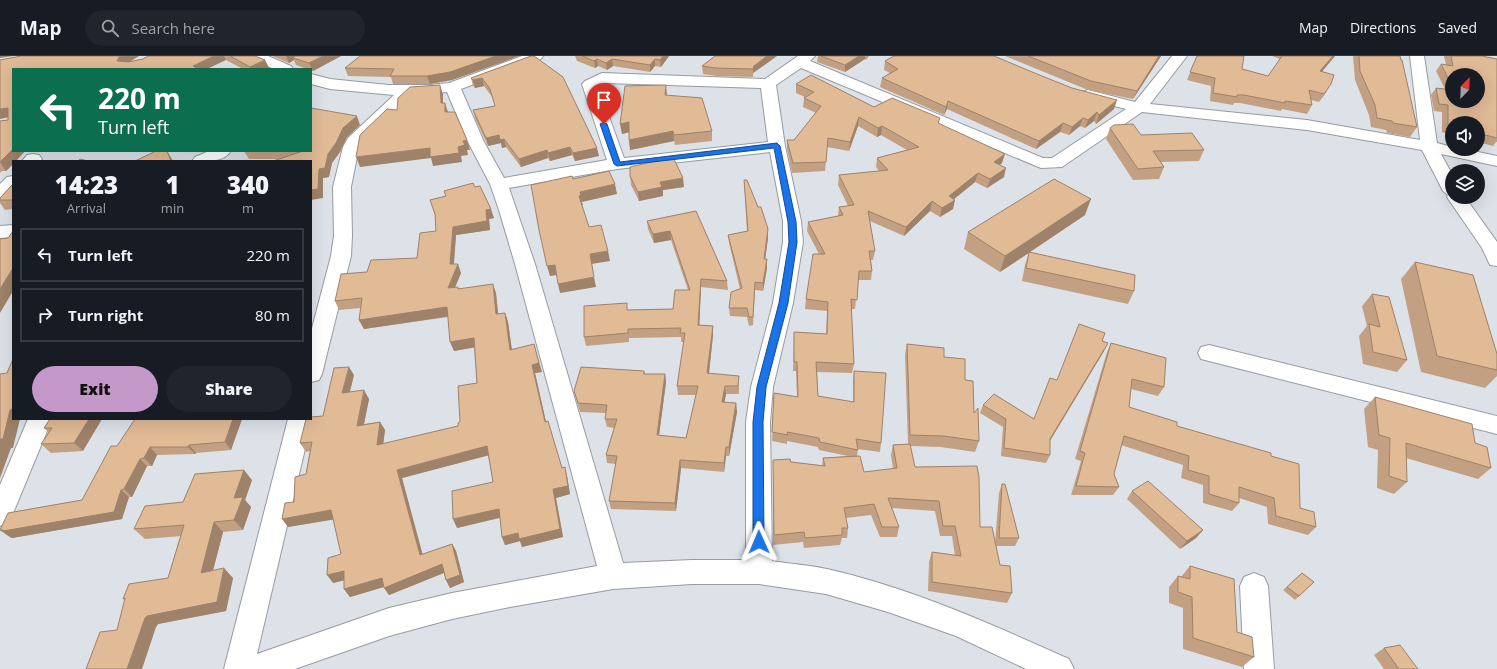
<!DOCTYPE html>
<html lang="en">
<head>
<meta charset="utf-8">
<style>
	:root { --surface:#171b24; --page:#20242c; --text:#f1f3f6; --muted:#9ea1a6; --line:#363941; --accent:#c499c9 }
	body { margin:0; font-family:"Open Sans",sans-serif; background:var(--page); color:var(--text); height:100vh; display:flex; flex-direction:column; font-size:15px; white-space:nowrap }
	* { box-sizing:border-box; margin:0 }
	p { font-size:13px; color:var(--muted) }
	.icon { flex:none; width:22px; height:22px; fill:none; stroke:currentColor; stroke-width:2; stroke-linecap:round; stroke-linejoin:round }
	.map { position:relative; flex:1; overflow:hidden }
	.drawer { position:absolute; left:12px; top:104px; width:300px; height:260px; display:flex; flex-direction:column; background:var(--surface); border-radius:0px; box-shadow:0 4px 16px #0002 }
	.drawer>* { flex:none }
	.hud { position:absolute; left:12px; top:12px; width:300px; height:84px; border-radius:0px; box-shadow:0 4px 16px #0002; background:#0b6e4f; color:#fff; overflow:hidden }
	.needle { width:26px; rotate:23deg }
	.fabs { position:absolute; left:1445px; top:12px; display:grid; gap:8px }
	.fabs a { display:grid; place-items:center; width:40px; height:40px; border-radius:50%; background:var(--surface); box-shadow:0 4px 16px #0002; font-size:20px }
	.pin { position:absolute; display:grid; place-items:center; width:34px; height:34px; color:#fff; margin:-41px -17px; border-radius:50% 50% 50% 0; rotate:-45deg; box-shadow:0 0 4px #0007 }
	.pin .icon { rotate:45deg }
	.me { position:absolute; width:44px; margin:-22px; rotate:359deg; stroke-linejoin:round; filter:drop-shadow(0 0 3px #0008) }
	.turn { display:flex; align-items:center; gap:14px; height:84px; padding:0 20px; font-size:18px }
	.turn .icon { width:52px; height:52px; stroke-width:2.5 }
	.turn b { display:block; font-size:28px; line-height:34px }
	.eta { display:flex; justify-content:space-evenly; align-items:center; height:68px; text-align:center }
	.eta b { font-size:24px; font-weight:800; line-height:28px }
	.button { display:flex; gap:8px; margin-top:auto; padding:8px 20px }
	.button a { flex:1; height:46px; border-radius:24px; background:var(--accent); color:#111; font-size:16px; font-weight:800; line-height:46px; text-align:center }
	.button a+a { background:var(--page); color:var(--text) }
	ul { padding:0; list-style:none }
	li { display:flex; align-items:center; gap:12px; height:54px; margin:0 8px 6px; padding:0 12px; border:2px solid var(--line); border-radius:0px }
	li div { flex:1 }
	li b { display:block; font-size:15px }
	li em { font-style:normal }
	header { display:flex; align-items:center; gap:24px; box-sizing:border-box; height:56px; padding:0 20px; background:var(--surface); border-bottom:1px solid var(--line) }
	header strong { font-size:19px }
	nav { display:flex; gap:22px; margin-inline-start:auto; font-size:14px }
	.search { width:280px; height:36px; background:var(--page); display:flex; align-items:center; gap:10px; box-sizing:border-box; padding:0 14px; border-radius:22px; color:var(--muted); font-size:15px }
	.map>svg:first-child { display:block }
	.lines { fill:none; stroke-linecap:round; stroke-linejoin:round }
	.minor-casing { stroke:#969ba1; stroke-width:2 }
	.minor { fill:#fff; fill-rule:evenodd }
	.wall { fill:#c2a081; fill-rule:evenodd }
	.shaded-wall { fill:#9e8269 }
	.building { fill:#e1ba96; stroke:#9e8269 }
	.route { fill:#1a73e8; stroke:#114b97 }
</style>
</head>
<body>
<header>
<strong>Map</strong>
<div class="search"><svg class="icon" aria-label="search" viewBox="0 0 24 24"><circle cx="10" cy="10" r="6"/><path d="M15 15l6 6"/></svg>Search here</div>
<nav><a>Map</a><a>Directions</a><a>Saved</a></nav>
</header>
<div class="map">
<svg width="1497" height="613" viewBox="0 0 1497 613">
	<rect width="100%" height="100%" fill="#dde2e9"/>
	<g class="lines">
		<!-- minor casing -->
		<g class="minor-casing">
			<g id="minor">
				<polygon points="249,0 268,0 291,10 293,13 274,13 251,3"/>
				<path d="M522,0H543L541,3L461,33L484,86L504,122L607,104L582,28L585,25L602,17L765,23L798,0H815L810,5L1043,102H1052L1126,53L1083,42L1080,39L1083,36L1088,34L1135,46L1172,0H1187L1150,48L1307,64L1420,84L1410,0H1424L1437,87L1452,91V93H1464L1497,100V110L1441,98L1452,118V141H1465L1497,186V210L1490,209L1482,192L1447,141L1448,139L1443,135L1422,94L1307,74L1142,56L1062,111L1041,112L801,12L776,29L785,90L801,165L803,186L793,247L773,331L770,366L772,505C790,508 809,509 827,513C911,532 991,568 1069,603L1074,613H1026L956,580L888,556L826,538L759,528H692L613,533L510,551L452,563L389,580L295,613H224L288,363H311V362L312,363L257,598L389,552L452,537L597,510L515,208L499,154L490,128L468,86L447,36L412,39L359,91L351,131L352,180L351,200L322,318L319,324L311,326V276L331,200L334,180L333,131L343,91L348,82L394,39L330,33L311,28V18L330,23L388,29H430L449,27ZM605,27L761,32L768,86L624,102L598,30ZM770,96L783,165V186L773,247L751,331L746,366V504H692L623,507L535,208L509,132L617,113Z"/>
				<path d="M209,95H231C223,107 205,105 192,105L195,101Z"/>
				<polygon points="33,98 39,99 42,103 40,105 22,105 27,99"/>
				<polygon points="13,120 13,136 6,143 0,144 0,128 7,121"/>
				<polygon points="13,169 13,181 0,182 0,170"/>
				<polygon points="1209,289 1497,360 1497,378 1201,303 1198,297 1201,291"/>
				<polygon points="28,363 52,363 9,467 0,470 0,429"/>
				<polygon points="1254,517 1264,521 1268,530 1274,613 1244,613 1240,530 1244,521"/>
			</g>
		</g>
		<!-- minor -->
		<use href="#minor" class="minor"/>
	</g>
	<!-- wall -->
	<g class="wall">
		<polygon points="21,0 139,0 128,6 143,3 148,0 255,0 265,4 269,12 267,13 243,13 226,4 13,13 13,95 25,95 16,105 13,105 13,108 6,115 2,115 0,117 0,65 8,64 8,61 0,63 0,4"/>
		<polygon points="272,0 341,0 313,15 311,15 311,13 307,13 296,9 294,4 289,7"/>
		<polygon points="360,0 519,0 452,24 430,28 393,28 391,21 348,20 345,12"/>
		<polygon points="531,0 599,100 575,105 572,99 550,105 548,102 521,111 506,91 502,92 501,87 488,90 475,62 473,54 495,50 492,41 484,30 475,32 473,30 471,22"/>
		<polygon points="575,0 669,0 661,11 655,10 650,16 613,10 607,14 598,10 595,12 577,5"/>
		<polygon points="715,0 777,0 753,17 753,21 716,20 703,18 702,10"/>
		<polygon points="818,0 869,0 866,4 865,3 845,16 817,6"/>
		<polygon points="1005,0 1161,0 1133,43 1088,34"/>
		<polygon points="1197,0 1268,20 1280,3 1272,0 1335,0 1322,15 1326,36 1319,46 1311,44 1312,49 1307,58 1282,53 1281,55 1240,47 1234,47 1233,49 1210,45 1211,30 1187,24"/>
		<polygon points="1353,0 1400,0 1417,71 1410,81 1387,77 1386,74 1371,71 1369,59 1355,24"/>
		<path d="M1444,0H1482L1497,3V86H1496L1493,90L1478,86V67H1452V79L1442,76V56L1434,55L1431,39L1436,32L1445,33L1436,15L1441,8L1446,9ZM1452,19L1478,45H1452Z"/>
		<polygon points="885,5 1114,53 1096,68 1094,65 1085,72 1080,70 1069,79 1060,76 1036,93 947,53 944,59 880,31 882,22 890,17 884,14"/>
		<polygon points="796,28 874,51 939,68 1002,107 1000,109 1004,121 987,132 975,126 954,143 953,153 940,161 930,155 904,180 870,165 875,195 873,204 871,204 872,215 871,224 858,224 855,253 851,253 854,308 852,317 817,316 818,340 853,346 853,324 854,315 881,387 880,396 858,393 857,400 864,416 893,413 891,399 893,389 908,388 905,299 907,288 944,301 965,324 974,357 979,385 975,396 941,391 910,390 915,411 980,471 995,487 999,437 1002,428 1019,482 1015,490 996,490 1000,509 1012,537 1007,547 928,535 929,506 932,496 955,500 952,480 940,480 935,455 892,452 899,471 897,481 880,481 871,459 846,462 848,472 847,482 842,482 840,489 804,492 803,486 773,489 773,404 822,410 823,402 848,400 819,394 818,391 787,385 787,388 772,385 774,337 797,341 796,315 793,315 794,276 826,278 827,255 805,253 806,243 819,198 807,175 808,166 838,160 839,151 848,150 838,129 839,119 879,115 876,111 877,102 907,94 881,79 877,81 858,70 849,95 827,91 825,115 792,117 787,93 787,84 794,84 816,57 803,51 804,42 805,41 796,37"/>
		<polygon points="667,39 712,75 712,85 675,89 674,85 630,94 629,76 622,78"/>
		<polygon points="360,69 347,81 340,96 332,107 329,121 323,122 323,142 278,103 249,103 244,95 311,95"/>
		<polygon points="1110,72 1141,79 1204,94 1199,105 1161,106 1164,111 1159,123 1133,124 1106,83"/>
		<polygon points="630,120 684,131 663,134 663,140 639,145 631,129"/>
		<polygon points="744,124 758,151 768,173 768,182 765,203 767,203 767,212 763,235 755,234 753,269 749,270 747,261 730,260 729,252 740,233 729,187 728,179 747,176"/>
		<polygon points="13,128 13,153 5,154 0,147 0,142"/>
		<polygon points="475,131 494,162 489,163 490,174 456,179 454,208 461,217 455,231 459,233 496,237 498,258 505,257 508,266 512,294 542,316 535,317 546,366 562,412 567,420 570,438 556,442 563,481 522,491 520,485 505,489 502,481 500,462 457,472 493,426 488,399 402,422 422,499 452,488 456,495 464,526 450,532 446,524 444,517 389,539 384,531 350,541 344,533 344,524 333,527 341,498 333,463 288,471 294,446 306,418 310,395 306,396 300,387 323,360 354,319 350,336 369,343 364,368 380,366 385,374 383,388 458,370 477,327 474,291 454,295 448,261 364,273 359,264 361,252 339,254 335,245 367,216 417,202 436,175 435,159 430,144 446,140 444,135"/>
		<polygon points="696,155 727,225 728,234 701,231 699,269 713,270 713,279 709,317 739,329 739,338 726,338 724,346 736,347 737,356 729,400 726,400 724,416 681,412 676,455 611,453 609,445 616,408 607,407 606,399 614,372 607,371 605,363 606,357 580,356 574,335 644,315 645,318 665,318 666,326 659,379 686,382 696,339 678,339 677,330 684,286 681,286 681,281 629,282 629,286 586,290 584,281 628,254 673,253 688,234 671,184 654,187 648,173 647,165"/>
		<polygon points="1085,159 1030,196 1134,235 1128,248 1022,225 1025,209 1029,197 1000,216 964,193 968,176"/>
		<polygon points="1415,206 1497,298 1497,320 1485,332 1421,316 1401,223"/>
		<polygon points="1372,238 1407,304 1397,316 1363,308 1359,280 1367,270 1362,250"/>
		<polygon points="1102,285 1104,295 1050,385 1050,399 1046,407 1001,400 1003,371 980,357 983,349 1034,362 1057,324"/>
		<polygon points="1111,287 1164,331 1158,340 1131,333 1129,351 1177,370 1271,400 1300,452 1316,471 1308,479 1268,468 1267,451 1239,442 1239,447 1232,455 1203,447 1203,429 1181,422 1183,409 1121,389 1114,418 1119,431 1113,439 1071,439 1081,405 1075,403 1107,296"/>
		<polygon points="1375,341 1475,387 1491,412 1478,423 1406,402 1407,426 1394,438 1377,432 1378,394 1368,391 1364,353"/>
		<polygon points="50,363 83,395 51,397 41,388 49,376 44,372"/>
		<polygon points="242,363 231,394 196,397 195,398 157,399 152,410 147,410 132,441 129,441 122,463 12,482 10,481 0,474 82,444 117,390"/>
		<polygon points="252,424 245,444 251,451 243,474 223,476 213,514 233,522 226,555 158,568 156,571 117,574 125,544 123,543 168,522 181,480 145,483 134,473 183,446"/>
		<polygon points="1132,435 1203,474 1196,482 1180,493 1127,443"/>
		<polygon points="1190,510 1254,601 1242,611 1183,593 1183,552 1169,547 1169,531 1178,520 1181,521"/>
		<polygon points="1302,517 1314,526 1295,544 1283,534"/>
		<polygon points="1384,592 1418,613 1384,613 1374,599"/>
	</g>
	<!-- shaded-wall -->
	<g class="shaded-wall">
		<polygon points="0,0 13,0 0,2"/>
		<polygon points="121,0 139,0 124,9 117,5 119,1"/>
		<polygon points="214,0 224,0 226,4 207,13 195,13 193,10"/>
		<polygon points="286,0 304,0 293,2 294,4 289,7"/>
		<polygon points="323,0 341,0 313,15 309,7"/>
		<polygon points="496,0 519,0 452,24 430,28 427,20"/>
		<polygon points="663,0 669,0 661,11 660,4"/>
		<polygon points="767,0 777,0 753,17 753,21 753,13 754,10"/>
		<polygon points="859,0 865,0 865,3 845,16 845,9"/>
		<polygon points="1159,0 1161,0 1133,43 1137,35"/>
		<polygon points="1333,0 1335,0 1316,23 1320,15"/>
		<polygon points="597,3 598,10 595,12 594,5"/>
		<polygon points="612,3 613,10 607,14 606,7"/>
		<polygon points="655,3 655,10 650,16 650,9"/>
		<polygon points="265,4 269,12 267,13 251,13 250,11"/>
		<polygon points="482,22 484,30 475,32 473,24"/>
		<polygon points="1331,28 1326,36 1319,46 1324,38"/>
		<polygon points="440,29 443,38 443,57 441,47"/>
		<polygon points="666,29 667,39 666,49 665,39"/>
		<polygon points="1117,44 1114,53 1096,68 1099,59"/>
		<polygon points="948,45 947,53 944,59 946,51"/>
		<polygon points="445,47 448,56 445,56"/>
		<polygon points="8,52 13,60 0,63 0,53"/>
		<polygon points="1097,56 1094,65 1085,72 1088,64"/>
		<polygon points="357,60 360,69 347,81 340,96 332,107 329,121 323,122 323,142 311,144 311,134 319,113 343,72"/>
		<polygon points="859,61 858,70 849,95 850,86"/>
		<polygon points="1083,62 1080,70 1069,79 1072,71"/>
		<polygon points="629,66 630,76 622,78 620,68"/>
		<polygon points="1063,67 1060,76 1036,93 1039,85"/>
		<polygon points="882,70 881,79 877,81 878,72"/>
		<polygon points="673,75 674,85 630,94 629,84"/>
		<polygon points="499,79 504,83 506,91 502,92 501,87 488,90 486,82"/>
		<polygon points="467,84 470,94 467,94 468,99 461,100 462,106 433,110 431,102 360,111 356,101 430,92 458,91 463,85"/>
		<polygon points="570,91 572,99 550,105 548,97"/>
		<polygon points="597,92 599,100 575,105 573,97"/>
		<polygon points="13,93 13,95 25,95 16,105 13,105 13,108 6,115 0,106"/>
		<polygon points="547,94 548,102 521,111 519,103"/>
		<polygon points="167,95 173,105 171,105"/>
		<polygon points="1005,98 1002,107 992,115 994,106"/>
		<polygon points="1006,112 1004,121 987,132 990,123"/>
		<polygon points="978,117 975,126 948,148 955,144 953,153 940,161 942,152 949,140"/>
		<polygon points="683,122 684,131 663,134 663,140 639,145 638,136 660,126"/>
		<polygon points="615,128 617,138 582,146 583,149 581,149 579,140 580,136"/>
		<polygon points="1091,143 1085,159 1000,216 1005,200"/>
		<polygon points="932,145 930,155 904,180 906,171"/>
		<polygon points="491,153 494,162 489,163 490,174 456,179 453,217 450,208 453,171 486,154"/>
		<polygon points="768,173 768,182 764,212 764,203"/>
		<polygon points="670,175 671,184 654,187 653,178"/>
		<polygon points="608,195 610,205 591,208 590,198"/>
		<polygon points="767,203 767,212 763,235 763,227"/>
		<polygon points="458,208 461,217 451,241 448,232"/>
		<polygon points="555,209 557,219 550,220 547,210"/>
		<polygon points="13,212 13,235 0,257 0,233"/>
		<polygon points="594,221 596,231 560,237 558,228"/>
		<polygon points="701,223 701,231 699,278 698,269"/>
		<polygon points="493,228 496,237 499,267 496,258"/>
		<polygon points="447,251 451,260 364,273 359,264"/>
		<polygon points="505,257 508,266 513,303 510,294"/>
		<polygon points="713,270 713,279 708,326 707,317"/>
		<polygon points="474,282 477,291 454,295 450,286"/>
		<polygon points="1108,287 1104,295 1046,391 1050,383"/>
		<polygon points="534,288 542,316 535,317 548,375 545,366 532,309"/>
		<polygon points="349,311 354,319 347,346 342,337"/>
		<polygon points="665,318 666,326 658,387 657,379"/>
		<polygon points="725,330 726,338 723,355 722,346"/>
		<polygon points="364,334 369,343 362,378 357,370"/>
		<polygon points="736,347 737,356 729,400 729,391"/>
		<polygon points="13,353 13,363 20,363 13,392 11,392 0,422 0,385 10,354"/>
		<polygon points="89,363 102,363 83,395 74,387"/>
		<polygon points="233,363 242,363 231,394 225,386"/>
		<polygon points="380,366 385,374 382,398 377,389"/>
		<polygon points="189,389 196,397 195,398 188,391"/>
		<polygon points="487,390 490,399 402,422 425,507 420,499 397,414"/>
		<polygon points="150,391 157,399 152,410 144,402"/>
		<polygon points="726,391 726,400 724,416 724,407"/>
		<polygon points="140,403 147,410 132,441 124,433"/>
		<polygon points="680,404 681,412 676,455 675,447"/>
		<polygon points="565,411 567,420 570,438 556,442 563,481 522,491 520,485 505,489 502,481 518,477 553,433"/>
		<polygon points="244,414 252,424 245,444 251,451 243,474 234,464 234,442"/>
		<polygon points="121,434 129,441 122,463 12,482 10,481 0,474"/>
		<polygon points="499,453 502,461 457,472 453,463"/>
		<polygon points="331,454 337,463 288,471 282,463"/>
		<polygon points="214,466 223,476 210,526 201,517"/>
		<polygon points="1203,474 1196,482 1180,493 1187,485"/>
		<polygon points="452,488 456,495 464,526 450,532 446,524"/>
		<polygon points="442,508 446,516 389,539 384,532"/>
		<polygon points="224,512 233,522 226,555 158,568 156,571 142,613 127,613 145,562 147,560"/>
		<polygon points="344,515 350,523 333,527 327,519"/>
		<polygon points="382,522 387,530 350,541 344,533"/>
	</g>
	<!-- building -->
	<g class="building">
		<polygon points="21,0 121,0 119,1 117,5 128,6 143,3 148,0 214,0 193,10 198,13 13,13 13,93 0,106 0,65 8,64 8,52 0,53 0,4"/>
		<polygon points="230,0 255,0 265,4 250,11"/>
		<polygon points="295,0 323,0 309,7 293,2"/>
		<polygon points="360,0 496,0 450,16 427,20 390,20 394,13 345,12"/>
		<polygon points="531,0 534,0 563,21 597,92 573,97 570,91 548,97 547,94 519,103 504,83 500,84 499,79 486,82 473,54 495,50 490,33 482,22 473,24 471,22"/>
		<polygon points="582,0 663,0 660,4 655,3 650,9 612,3 606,7 597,3 594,5"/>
		<polygon points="715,0 767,0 754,10 753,13 716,12 702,10"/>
		<polygon points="821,0 859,0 845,9"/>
		<polygon points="894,0 994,0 1037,18 1072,32 1117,44 1099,59 1097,56 1088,64 1083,62 1072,71 1063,67 1039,85 948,45 946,51 882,22 898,13 885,5"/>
		<polygon points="1028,0 1159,0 1137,35 1091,25"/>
		<polygon points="1197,0 1244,0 1242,13 1268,20 1282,0 1333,0 1320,15 1334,19 1331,28 1324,38 1309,34 1312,49 1285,45 1285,47 1244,39 1237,39 1237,41 1213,37 1215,22 1190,16"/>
		<polygon points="1359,0 1400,0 1401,4 1402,4 1417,71 1393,67 1392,65 1377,62 1375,49 1360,15"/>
		<polygon points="1451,0 1482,0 1497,3 1497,82 1478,77 1478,67 1452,67 1452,70 1448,69 1448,49 1439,48 1436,32 1452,34 1452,45 1478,45 1478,19 1452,19 1452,30 1441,8 1453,10"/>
		<polygon points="811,19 874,51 892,42 940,62 938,67 1005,98 994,106 1006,112 990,123 978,117 949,140 955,144 942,152 932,145 906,171 868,155 875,195 869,195 872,215 859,215 857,244 851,243 854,308 816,306 818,340 854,346 854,315 886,317 881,387 856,383 858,394 820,386 819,382 787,376 788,379 772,376 774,337 798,341 797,306 794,306 794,276 827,278 828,246 806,243 813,198 825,198 808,166 843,159 839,151 854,149 839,119 888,114 877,102 919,91 882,70 878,72 859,61 850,86 828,82 826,106 793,107 787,84 794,84 821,50 804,42 814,36 796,28"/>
		<polygon points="440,29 441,47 445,47 445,56 455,56 467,84 463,85 465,89 458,91 459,97 430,101 430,92 356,101 360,79 387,53 397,54 398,42 410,31"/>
		<polygon points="666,29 665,39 702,42 712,75 674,79 673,75 629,84 629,66 620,68 625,30"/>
		<polygon points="311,52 357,60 343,72 336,87 328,98 325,112 319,113 318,133 311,134 311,105 273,105 303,95 311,95"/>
		<polygon points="1133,68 1141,79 1192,77 1204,94 1153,95 1164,111 1138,113 1110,72 1114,69"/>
		<polygon points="156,95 167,95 171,105 135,105"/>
		<polygon points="673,101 683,122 660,126 662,131 638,136 630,120 630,111"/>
		<polygon points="80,103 88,105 78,105"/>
		<polygon points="609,115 615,128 580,136 581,139 579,140 589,171 601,169 608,195 590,198 594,221 558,228 555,209 547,210 539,174 531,129 572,120 573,123"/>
		<polygon points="1054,123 1091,143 1005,200 968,176"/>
		<polygon points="744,124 747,124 758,151 761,151 768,173 764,203 767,203 763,227 755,226 753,261 749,261 747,252 729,252 731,236 742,232 728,179 748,175"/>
		<polygon points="473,127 475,131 480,130 491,153 486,154 487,165 453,171 450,208 458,208 448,232 458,231 458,233 493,228 496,258 505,257 510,294 534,288 539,307 532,309 545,366 548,365 562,412 565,411 568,430 553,433 560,473 519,483 518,477 502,481 499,453 453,463 452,435 493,426 487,390 397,414 420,499 452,488 460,519 446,524 442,508 384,532 382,522 344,533 344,515 327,519 328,502 341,498 331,454 282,463 285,447 294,446 295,421 306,418 312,386 300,387 306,363 311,363 311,361 323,360 334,312 349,311 342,337 364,334 357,370 380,366 377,389 458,370 458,367 460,366 458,330 477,327 474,282 450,286 447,251 359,264 362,242 335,245 341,218 367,216 371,204 417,202 420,177 436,175 435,158 430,144 446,140 444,135"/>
		<polygon points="13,128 13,144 0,144 0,142"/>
		<polygon points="696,155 727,225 701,223 698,269 713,270 707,317 739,320 738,330 725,330 722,346 736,347 729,391 726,391 724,407 680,404 675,447 609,445 617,400 606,399 617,363 605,363 607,349 578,347 574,335 581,311 644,315 644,318 665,318 657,379 686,382 698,330 677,330 685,277 680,277 681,272 628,273 628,277 584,281 584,250 627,247 627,254 673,253 675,234 690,234 670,175 653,178 647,165"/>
		<polygon points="13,175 13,212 0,233 0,183 8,182"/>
		<polygon points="1029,196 1135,219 1134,235 1026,212"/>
		<polygon points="1415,206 1473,219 1497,298 1497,314 1437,300"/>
		<polygon points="1372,238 1389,241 1407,304 1373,296 1369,268 1380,271"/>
		<polygon points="1079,268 1105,277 1102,285 1108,287 1050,383 1050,399 1004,392 1006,363 983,349 994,338 1034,363 1050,322 1057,324"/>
		<polygon points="1111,287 1166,302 1164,331 1132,323 1129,351 1177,366 1177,370 1271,397 1271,400 1299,408 1300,452 1314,456 1316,471 1276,460 1274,442 1239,431 1239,447 1209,438 1209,420 1188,414 1189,400 1124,380 1114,418 1119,431 1076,430 1085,397 1080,395"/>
		<polygon points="907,288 944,292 944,301 965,303 965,324 973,325 974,357 978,352 979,385 944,380 910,379"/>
		<polygon points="13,303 13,353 10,354 3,383 0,383 0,385 0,318 7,317"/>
		<polygon points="1375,341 1472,368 1475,387 1487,391 1491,412 1406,387 1407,426 1389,420 1390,382 1379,379"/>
		<polygon points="50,363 89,363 74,387 41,388 52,372 44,372"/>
		<polygon points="135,363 233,363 225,386 189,389 188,391 150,391 144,402 140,403 124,433 121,434 114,456 3,475 3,474 0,474 8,457 82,444 111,390 117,390"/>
		<polygon points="910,388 915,411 977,410 979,421 980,471 992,471 1000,509 1010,510 1012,537 932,526 932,496 961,500 955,470 943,470 939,445 888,442 899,471 882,471 874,448 844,452 848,472 842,472 842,479 805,482 804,476 774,479 773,404 790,403 791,406 825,410 823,402 860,400 864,416 897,412 893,389"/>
		<polygon points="244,414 234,442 243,441 234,464 214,466 201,517 224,512 217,546 147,560 145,562 127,613 86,613 100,576 117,574 125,542 123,543 129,528 168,522 184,469 134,473 145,450 183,446 195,418"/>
		<polygon points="1148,425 1203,474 1187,485 1132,435"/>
		<polygon points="1002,428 1005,428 1019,482 999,482"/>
		<polygon points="1190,510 1234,523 1237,576 1252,581 1254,601 1193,582 1192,541 1178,536 1178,520 1190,523"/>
		<polygon points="1302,517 1314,526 1299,540 1287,531"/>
		<polygon points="1400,589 1418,613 1399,613 1384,592"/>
	</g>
	<!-- route -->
	<polygon class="route" points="604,66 607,68 620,106 777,87 780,90 796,166 797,186 788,247 766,331 763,366 764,486 763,489 759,491 755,489 753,486 753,366 757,331 779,247 789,186 788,166 774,92 617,110 614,108 600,68"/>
</svg>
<div class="fabs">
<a><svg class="needle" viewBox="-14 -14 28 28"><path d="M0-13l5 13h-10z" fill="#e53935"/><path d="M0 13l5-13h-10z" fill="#9ea1a6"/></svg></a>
<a><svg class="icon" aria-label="sound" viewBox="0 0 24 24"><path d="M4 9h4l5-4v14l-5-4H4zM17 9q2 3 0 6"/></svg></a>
<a><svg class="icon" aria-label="layers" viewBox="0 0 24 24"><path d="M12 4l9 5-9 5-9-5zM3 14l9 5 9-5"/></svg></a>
</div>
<div class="pin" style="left:604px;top:68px;background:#d93025"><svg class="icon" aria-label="arrive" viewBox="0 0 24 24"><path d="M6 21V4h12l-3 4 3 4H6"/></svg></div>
<svg class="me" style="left:759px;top:486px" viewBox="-20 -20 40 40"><path d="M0-17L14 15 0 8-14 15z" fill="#1a73e8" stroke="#fff" stroke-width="4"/></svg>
<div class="hud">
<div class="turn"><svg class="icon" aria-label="left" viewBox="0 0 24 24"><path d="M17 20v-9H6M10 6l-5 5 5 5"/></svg><div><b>220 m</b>Turn left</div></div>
</div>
<section class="drawer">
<div class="eta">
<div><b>14:23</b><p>Arrival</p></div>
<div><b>1</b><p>min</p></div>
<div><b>340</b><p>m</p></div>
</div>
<ul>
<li><svg class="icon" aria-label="left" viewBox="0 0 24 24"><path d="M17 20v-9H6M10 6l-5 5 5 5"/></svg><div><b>Turn left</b></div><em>220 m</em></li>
<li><svg class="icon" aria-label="right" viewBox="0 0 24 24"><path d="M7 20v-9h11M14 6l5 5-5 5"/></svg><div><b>Turn right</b></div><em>80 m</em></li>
</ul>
<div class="button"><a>Exit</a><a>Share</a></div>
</section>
</div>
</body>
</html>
